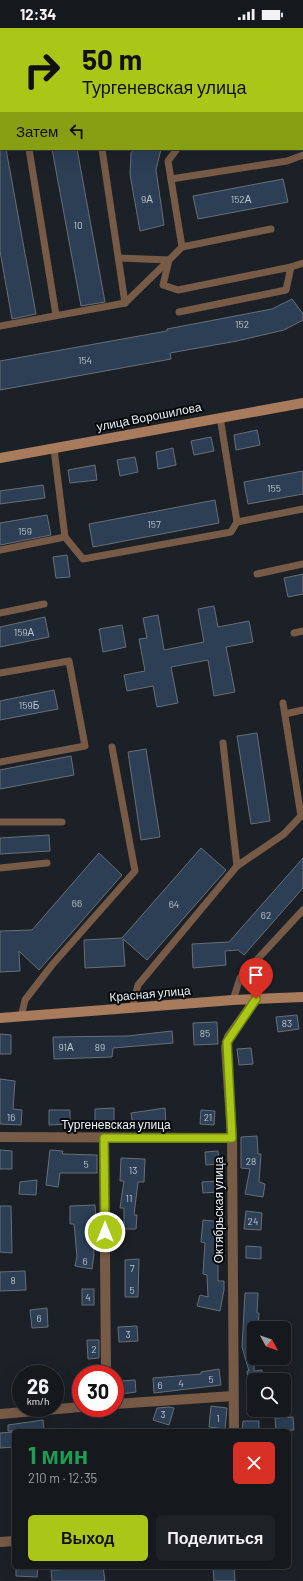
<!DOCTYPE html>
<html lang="ru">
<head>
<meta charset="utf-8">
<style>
	:root { --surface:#15191d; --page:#1e2226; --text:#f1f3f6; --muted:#9da0a4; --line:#34383b; --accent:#aac718 }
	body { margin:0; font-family:Barlow,sans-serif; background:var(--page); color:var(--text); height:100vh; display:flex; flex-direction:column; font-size:15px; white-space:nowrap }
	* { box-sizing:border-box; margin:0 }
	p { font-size:13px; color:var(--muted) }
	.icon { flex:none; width:22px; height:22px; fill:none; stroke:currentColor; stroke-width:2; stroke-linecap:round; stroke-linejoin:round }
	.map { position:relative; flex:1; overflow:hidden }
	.sheet { position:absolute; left:12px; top:1401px; width:279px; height:140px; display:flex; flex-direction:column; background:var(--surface); border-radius:6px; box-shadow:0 4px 16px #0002,0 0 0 1px var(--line) }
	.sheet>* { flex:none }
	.banner { position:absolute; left:0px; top:0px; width:303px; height:122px; box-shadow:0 4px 16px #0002,0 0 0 1px var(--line); background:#aac718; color:#111; overflow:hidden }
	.needle { width:26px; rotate:130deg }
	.fabs { position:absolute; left:247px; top:1293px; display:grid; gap:8px }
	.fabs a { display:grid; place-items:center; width:44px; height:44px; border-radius:6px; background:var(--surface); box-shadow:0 4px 16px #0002,0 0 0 1px var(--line); font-size:20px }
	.speed { position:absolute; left:12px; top:1337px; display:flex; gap:8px; font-size:20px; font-weight:700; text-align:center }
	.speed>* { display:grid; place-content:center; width:52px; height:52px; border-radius:50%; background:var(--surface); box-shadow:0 4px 16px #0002,0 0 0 1px var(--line); line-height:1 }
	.speed small { font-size:10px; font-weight:400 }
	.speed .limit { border:6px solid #d22; background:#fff; color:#111 }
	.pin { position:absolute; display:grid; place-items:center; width:34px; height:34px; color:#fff; margin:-41px -17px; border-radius:50% 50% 50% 0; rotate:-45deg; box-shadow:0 0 4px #0007 }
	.pin .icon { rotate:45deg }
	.me { position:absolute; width:44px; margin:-22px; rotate:0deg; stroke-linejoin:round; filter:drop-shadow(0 0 3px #0008) }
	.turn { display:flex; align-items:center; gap:14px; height:84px; padding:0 16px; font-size:18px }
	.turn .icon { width:52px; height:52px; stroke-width:2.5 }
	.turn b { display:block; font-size:28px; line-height:34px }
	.then { display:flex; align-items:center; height:38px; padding:0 16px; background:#0003; gap:8px; font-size:15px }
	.round { display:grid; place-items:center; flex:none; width:42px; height:42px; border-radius:6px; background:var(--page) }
	.headline { display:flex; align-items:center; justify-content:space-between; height:68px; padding:0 16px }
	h1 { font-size:24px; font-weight:700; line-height:30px; color:#1e9e55 }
	.action { display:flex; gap:8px; margin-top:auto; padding:8px 16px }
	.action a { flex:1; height:46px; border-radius:6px; background:var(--accent); color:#111; font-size:16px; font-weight:700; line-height:46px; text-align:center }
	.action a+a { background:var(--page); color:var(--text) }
	.status { display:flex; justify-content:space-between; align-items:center; height:28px; padding:0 20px; background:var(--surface); direction:ltr }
	.status svg { height:11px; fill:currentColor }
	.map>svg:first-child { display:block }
	.education { fill:#342227 }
	.building { fill:#2c3f55; stroke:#686f76 }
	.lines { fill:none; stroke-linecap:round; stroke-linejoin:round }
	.lane { stroke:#775b47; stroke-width:7 }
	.street { stroke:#775b47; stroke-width:10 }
	.secondary { stroke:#a87b5c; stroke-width:10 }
	.route-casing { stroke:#6e8110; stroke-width:10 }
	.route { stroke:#aac718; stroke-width:7 }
	.labels { text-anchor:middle; stroke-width:4; stroke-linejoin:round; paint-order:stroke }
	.number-label { font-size:10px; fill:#bdc4cd }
	.street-label { font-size:12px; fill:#edf1f5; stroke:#080b0d }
</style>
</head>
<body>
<div class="status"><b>12:34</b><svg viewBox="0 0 49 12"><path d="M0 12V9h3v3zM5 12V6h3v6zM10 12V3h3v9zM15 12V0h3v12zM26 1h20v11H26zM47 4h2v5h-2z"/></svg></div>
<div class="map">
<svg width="303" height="1553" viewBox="0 0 303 1553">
	<rect width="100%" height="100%" fill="#1c2127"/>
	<!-- education -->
	<polygon class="education" points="47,0 226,0 226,1 48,1"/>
	<!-- building -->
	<g class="building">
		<polygon points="0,115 1,121 6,121 36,286 12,291 0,223"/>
		<polygon points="52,121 77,121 105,274 81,278"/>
		<polygon points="134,121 161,121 156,142 164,197 140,203 130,146 131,125"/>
		<polygon points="283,151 288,174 198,191 193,168"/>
		<polygon points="292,271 303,286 303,292 284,302 237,313 170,325 171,331 0,362 0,333 167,303 167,301 272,281"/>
		<polygon points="257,402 260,417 236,422 234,407"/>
		<polygon points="211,409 214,423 194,427 191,413"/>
		<polygon points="173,420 176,437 158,441 156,424"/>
		<polygon points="135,429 138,444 120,448 117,432"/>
		<polygon points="95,437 97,452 70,455 68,442"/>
		<polygon points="303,443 303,466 248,476 244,454"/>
		<polygon points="43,457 45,470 0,476 0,463"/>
		<polygon points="215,472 219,495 93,519 89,496"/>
		<polygon points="47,487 51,507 0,517 0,495"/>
		<polygon points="67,527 70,549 56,550 53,529"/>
		<polygon points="303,546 303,566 288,569 284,550"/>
		<polygon points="214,578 218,599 249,593 253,614 226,619 235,664 214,668 208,632 171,639 178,675 157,679 153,658 127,663 124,647 145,643 139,611 147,610 143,590 158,587 164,622 204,614 198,581"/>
		<polygon points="45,589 49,609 0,619 0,599"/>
		<polygon points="122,597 126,619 103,624 99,601"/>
		<polygon points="54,662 58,681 0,692 0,673"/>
		<polygon points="257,705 270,793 251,796 237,708"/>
		<polygon points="146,721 160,809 141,812 128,724"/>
		<polygon points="71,728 74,747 0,761 0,742"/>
		<polygon points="49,807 50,823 0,826 0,810"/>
		<polygon points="201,820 226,842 147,932 123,911 125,938 85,940 84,912 122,910"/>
		<polygon points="99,825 122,847 39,942 19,923 20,943 0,944 0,903 32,902"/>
		<polygon points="303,830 303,860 244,927 238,922 225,923 226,937 193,940 192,916 229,914"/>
		<polygon points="297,987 299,1001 278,1004 276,989"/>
		<polygon points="217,994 218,1016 194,1017 193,995"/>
		<polygon points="172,1003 173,1015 113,1020 112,1029 54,1031 53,1009 127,1008"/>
		<polygon points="0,1006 11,1007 11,1026 0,1026"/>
		<polygon points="251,1020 253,1036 239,1037 237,1021"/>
		<polygon points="0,1051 15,1053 13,1081 22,1082 21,1097 0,1096"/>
		<polygon points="114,1080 114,1097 95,1097 95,1081"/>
		<polygon points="165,1080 166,1098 133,1099 131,1085"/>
		<polygon points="49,1082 70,1082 70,1096 49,1097"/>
		<polygon points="201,1082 215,1083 214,1097 200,1096"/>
		<polygon points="257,1108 258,1126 261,1126 259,1154 265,1156 263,1169 245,1166 250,1141 241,1140 241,1109"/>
		<polygon points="0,1122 12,1123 12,1141 0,1141"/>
		<polygon points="50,1122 63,1123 62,1126 97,1127 97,1145 60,1145 58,1159 46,1157"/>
		<polygon points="218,1123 219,1136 206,1137 205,1124"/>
		<polygon points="121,1130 145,1131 144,1154 138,1154 134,1187 137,1187 136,1201 124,1201 124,1180 120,1180 124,1153 120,1153"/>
		<polygon points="37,1152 36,1167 19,1166 20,1154"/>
		<polygon points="217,1153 218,1164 203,1165 202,1154"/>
		<polygon points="95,1177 96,1195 92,1195 94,1226 92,1241 75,1238 77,1228 74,1196 70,1196 70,1178"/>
		<polygon points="0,1178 11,1178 12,1225 0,1224"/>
		<polygon points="246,1183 262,1185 261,1202 244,1201"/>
		<polygon points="203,1192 222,1194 218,1230 218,1253 224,1253 224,1262 220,1283 197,1278 200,1267 208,1269 207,1247 203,1246 205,1215 201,1214"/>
		<polygon points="246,1218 261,1219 261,1231 246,1230"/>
		<polygon points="139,1231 138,1269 125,1269 125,1232"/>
		<polygon points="25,1243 26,1262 0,1263 0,1244"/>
		<rect x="82" y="1261" width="12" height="16"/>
		<polygon points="245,1265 258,1265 257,1285 259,1285 258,1300 254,1300 254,1343 262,1342 261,1352 248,1352 247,1343 249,1343 242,1319"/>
		<polygon points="47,1280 48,1299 32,1300 30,1282"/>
		<polygon points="137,1298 138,1313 119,1314 118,1299"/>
		<polygon points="87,1312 99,1312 99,1330 88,1331"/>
		<polygon points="219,1341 221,1357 154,1365 153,1350 201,1346 201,1344"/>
		<polygon points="135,1352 136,1364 121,1366 120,1353"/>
		<polygon points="211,1378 227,1380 225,1401 209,1399"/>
		<polygon points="169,1379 174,1380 169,1397 153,1392 157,1380"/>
		<polygon points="293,1389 294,1402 276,1403 275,1390"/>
		<polygon points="43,1392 44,1403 8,1403 8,1397"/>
		<polygon points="243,1393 259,1393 259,1403 242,1403"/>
		<polygon points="13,1404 14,1419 0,1420 0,1405"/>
		<polygon points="16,1539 38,1539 37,1549 16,1548"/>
		<polygon points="80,1539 103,1539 105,1553 52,1553 51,1542 80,1541"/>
		<polygon points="213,1539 234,1539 235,1553 214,1553"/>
	</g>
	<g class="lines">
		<!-- lane -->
		<g class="lane">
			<polyline points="302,78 303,78"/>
			<polyline points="0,98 1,98"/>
			<polyline points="29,121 56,287"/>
			<polyline points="177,121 168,133 182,219"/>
			<polyline points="171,151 287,133 303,127"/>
			<polyline points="119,230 169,232 182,219 271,201"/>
			<polyline points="291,239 303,235"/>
			<polyline points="125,275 169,232 163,257 178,262 291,239 286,262 179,284"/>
			<polyline points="0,298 125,275 102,121"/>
			<polyline points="220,389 237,494 303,481"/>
			<polyline points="65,509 83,531 231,504 237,494"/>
			<polyline points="0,522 65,509 54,421"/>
			<polyline points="257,546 303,536"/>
			<polyline points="0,585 44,576"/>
			<polyline points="294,605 303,603"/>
			<polyline points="0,645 69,633 85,718 0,734"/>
			<polyline points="285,686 303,682"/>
			<polyline points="0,794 62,794"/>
			<polyline points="237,838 284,806 301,788 283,675"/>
			<polyline points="0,840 47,835"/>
			<polyline points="233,972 240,950 303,882"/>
			<polyline points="132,981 138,957 237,838 223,715"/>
			<polyline points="21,989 25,972 52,937 135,843 112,719"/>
		</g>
		<!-- street -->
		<g class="street">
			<polyline points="0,1109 232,1110"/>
			<polyline points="104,1110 106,1346"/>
			<polyline points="115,1376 233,1368"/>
			<polyline points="0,1386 81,1379"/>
			<polyline points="234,1403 232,1110 226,1019 229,1009 256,971"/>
			<polyline points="0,1514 14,1513"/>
		</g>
		<!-- secondary -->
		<g class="secondary">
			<polyline points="0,430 303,375"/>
			<polyline points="0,990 233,972 303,969"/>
		</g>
	</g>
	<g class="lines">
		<!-- route casing -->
		<g class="route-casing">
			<polyline id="route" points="105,1204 104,1110 232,1110 227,1014 256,971"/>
		</g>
		<!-- route -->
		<use href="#route" class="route"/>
	</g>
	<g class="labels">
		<!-- number labels -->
		<g class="number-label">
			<text x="147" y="175">9А</text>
			<text x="241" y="175">152А</text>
			<text x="78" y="201">10</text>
			<text x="242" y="300">152</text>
			<text x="85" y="336">154</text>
			<text x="274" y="464">155</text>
			<text x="154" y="500">157</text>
			<text x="25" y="507">159</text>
			<text x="24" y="608">159А</text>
			<text x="29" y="681">159Б</text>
			<text x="77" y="879">66</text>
			<text x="174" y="880">64</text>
			<text x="266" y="891">62</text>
			<text x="287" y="999">83</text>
			<text x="205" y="1009">85</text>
			<text x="66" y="1023">91А</text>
			<text x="100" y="1023">89</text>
			<text x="11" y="1093">16</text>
			<text x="208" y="1093">21</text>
			<text x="251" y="1137">28</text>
			<text x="86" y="1140">5</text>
			<text x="133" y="1146">13</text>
			<text x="129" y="1174">11</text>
			<text x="253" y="1197">24</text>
			<text x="85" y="1237">6</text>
			<text x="132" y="1244">7</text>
			<text x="13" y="1256">8</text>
			<text x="132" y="1266">5</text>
			<text x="88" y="1273">4</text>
			<text x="39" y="1294">6</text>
			<text x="128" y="1310">3</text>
			<text x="94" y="1325">2</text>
			<text x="211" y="1355">5</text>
			<text x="181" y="1359">4</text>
			<text x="160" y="1361">6</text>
			<text x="163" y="1390">3</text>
			<text x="218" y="1394">1</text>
		</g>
		<!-- street labels -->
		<g class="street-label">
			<text transform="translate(149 389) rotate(-11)" y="4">улица Ворошилова</text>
			<text transform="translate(150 966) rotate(-5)" y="4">Красная улица</text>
			<text x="116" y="1101">Тургеневская улица</text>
			<text transform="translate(219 1182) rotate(-90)" y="4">Октябрьская улица</text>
		</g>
	</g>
</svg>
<div class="fabs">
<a><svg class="needle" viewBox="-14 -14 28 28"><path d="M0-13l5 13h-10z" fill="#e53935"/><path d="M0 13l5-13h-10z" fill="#9da0a4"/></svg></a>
<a><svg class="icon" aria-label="search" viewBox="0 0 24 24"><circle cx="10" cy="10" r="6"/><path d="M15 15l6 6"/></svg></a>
</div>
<div class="speed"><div>26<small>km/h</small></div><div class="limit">30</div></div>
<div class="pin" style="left:256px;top:971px;background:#d93025"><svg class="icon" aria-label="arrive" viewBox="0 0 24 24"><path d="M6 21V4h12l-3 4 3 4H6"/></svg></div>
<svg class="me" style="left:105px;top:1204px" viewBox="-20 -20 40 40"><circle r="17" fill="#aac718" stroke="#fff" stroke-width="3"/><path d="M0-11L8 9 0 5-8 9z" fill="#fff"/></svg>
<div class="banner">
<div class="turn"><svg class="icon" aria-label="right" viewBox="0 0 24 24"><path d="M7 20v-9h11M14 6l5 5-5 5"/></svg><div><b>50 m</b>Тургеневская улица</div></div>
<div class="then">Затем<svg class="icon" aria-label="left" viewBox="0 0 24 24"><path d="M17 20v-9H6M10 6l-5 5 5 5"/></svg></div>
</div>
<section class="sheet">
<div class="headline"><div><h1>1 мин</h1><p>210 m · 12:35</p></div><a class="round" style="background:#d93025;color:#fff"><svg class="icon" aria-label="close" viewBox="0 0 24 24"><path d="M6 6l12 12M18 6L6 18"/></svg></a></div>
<div class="action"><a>Выход</a><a>Поделиться</a></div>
</section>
</div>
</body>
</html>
